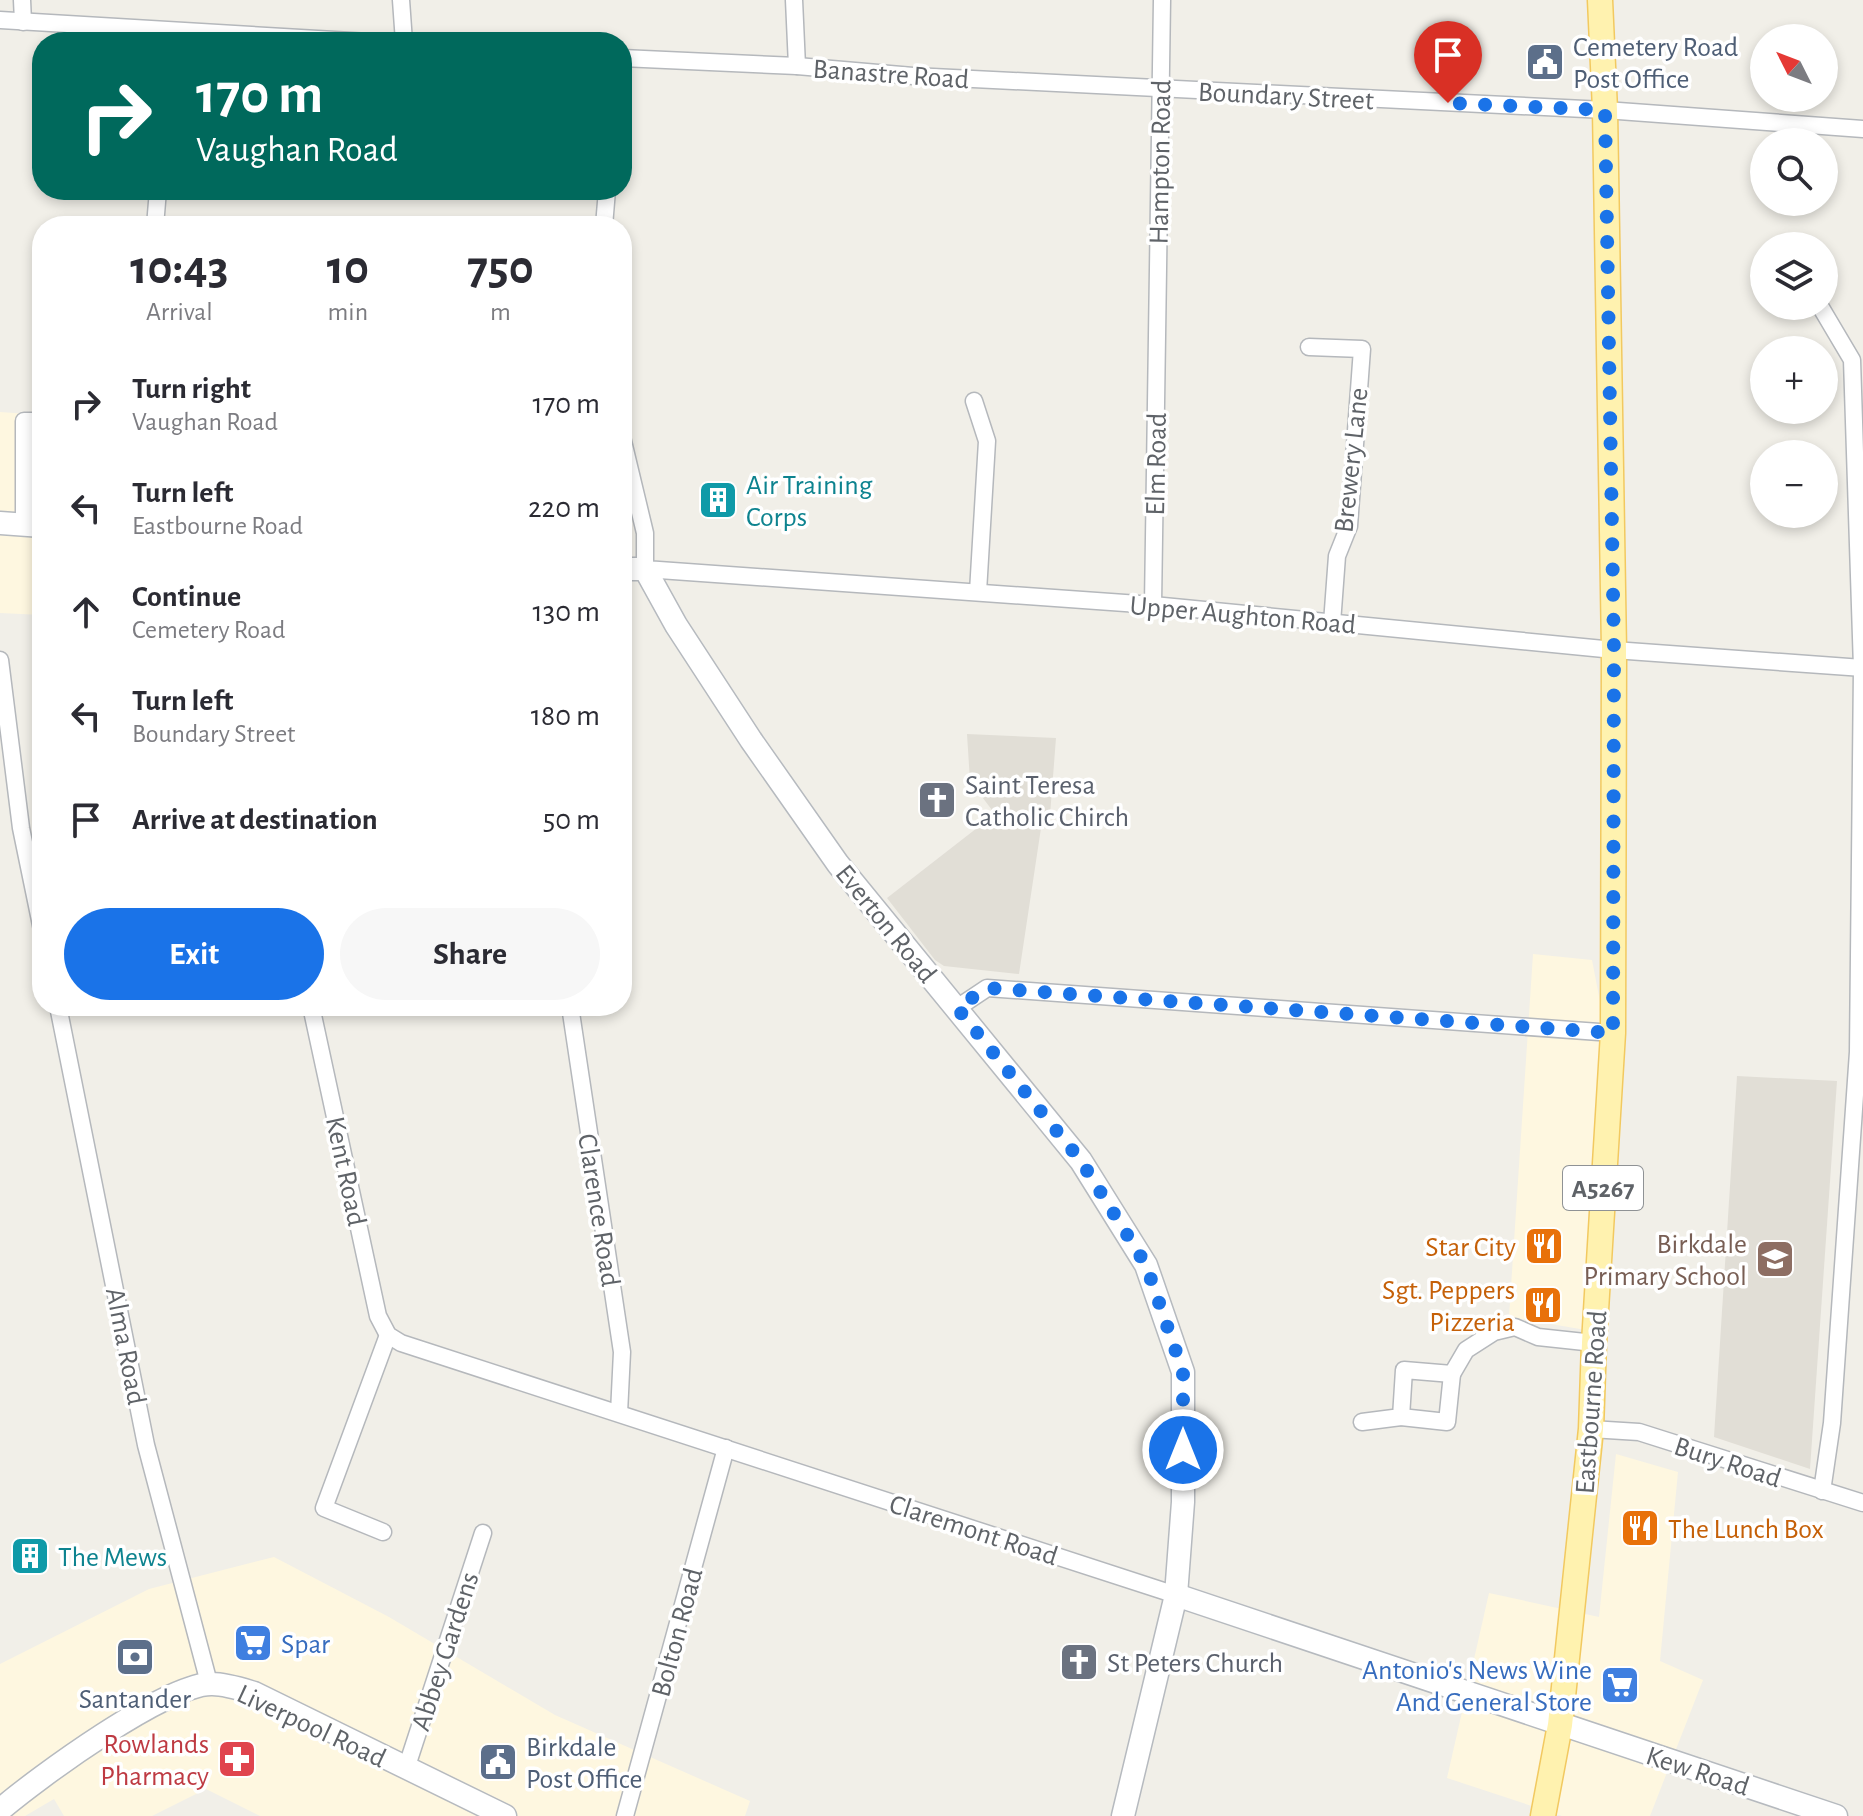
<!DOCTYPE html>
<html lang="en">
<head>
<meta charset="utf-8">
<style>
	:root { --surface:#fff; --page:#f7f7f7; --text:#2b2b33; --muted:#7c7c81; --accent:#1a73e8 }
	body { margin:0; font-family:"Alegreya Sans",sans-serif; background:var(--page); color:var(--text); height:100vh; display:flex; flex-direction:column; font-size:30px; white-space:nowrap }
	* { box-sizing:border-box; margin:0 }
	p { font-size:26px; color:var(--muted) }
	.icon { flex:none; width:44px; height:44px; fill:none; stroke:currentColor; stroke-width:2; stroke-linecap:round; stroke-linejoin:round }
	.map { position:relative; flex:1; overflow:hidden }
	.sheet { position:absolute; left:32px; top:216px; width:600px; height:800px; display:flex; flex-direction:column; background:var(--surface); border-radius:32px; box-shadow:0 4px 12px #0003 }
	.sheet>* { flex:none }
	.guide { position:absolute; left:32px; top:32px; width:600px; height:168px; border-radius:32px; box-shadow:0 4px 12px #0003; background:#00695c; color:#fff; overflow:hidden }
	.needle { width:52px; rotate:312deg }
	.buttons { position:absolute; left:1750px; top:24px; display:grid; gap:16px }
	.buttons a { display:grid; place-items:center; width:88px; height:88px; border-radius:50%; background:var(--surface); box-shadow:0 4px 12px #0003; font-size:40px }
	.pin { position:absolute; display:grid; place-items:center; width:68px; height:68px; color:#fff; margin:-82px -34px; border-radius:50% 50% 50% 0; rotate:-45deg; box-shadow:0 0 8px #0007 }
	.pin .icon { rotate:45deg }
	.me { position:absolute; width:88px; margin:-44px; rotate:0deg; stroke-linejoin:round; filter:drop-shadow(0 0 6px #0008) }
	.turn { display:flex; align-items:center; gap:28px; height:168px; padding:0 32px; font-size:36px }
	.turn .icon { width:104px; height:104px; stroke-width:2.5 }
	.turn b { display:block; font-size:56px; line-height:68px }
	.eta { display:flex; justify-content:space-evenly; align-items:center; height:136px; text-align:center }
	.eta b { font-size:48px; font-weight:700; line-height:56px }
	.primary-button { display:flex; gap:16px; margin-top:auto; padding:16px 32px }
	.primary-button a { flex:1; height:92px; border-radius:48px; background:var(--accent); color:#fff; font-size:32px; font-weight:700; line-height:92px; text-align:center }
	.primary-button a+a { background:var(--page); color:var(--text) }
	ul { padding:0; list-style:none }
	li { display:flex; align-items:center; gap:24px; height:104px; padding:0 32px }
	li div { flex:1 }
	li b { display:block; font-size:30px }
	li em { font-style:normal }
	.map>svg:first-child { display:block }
	.commercial { fill:#fef7e0 }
	.education { fill:#e1ded6 }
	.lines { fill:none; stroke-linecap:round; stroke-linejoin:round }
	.street-casing { stroke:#b5b8bc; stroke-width:19 }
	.secondary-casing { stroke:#b6babf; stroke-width:25 }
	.primary-casing { stroke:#f2c960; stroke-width:27 }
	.street { stroke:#fff; stroke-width:16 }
	.secondary { stroke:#fff; stroke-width:22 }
	.primary { stroke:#fff2af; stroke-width:24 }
	.route { stroke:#1a73e8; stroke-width:14; stroke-dasharray:0 25.2 }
	.labels { text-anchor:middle; stroke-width:7; stroke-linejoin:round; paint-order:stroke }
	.shield { fill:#fff; stroke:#8f9295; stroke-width:2 }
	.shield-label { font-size:26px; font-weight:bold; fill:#5f6368 }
	.service-label { font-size:28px; fill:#4e5e75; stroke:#fff; text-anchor:start }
	.street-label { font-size:28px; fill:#5f6368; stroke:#fff }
	.culture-label { font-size:28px; fill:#0d838f; stroke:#fff; text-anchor:start }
	.worship-label { font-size:28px; fill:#5b616d; stroke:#fff; text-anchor:start }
	.education-label { font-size:28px; fill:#785e54; stroke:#fff; text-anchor:end }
	.food-label { font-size:28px; fill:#c56008; stroke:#fff; text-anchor:end }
	.shop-label { font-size:28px; fill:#366cbe; stroke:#fff; text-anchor:start }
	.health-label { font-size:28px; fill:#be3a42; stroke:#fff; text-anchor:end }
</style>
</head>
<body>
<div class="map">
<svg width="1863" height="1816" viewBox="0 0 1863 1816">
	<rect width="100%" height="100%" fill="#f1efe8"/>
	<!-- commercial -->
	<g class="commercial">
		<polygon points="0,412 42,415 42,615 0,613"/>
		<polygon points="1533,954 1592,960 1604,1022 1586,1330 1509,1317"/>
		<polygon points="1616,1454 1678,1472 1660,1661 1703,1680 1650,1816 1562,1816 1447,1778 1489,1593 1599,1617"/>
		<polygon points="274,1557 389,1617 555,1715 750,1801 745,1816 260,1816 206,1789 152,1816 64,1816 54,1799 25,1816 0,1816 0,1664 149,1589"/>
	</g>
	<!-- education -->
	<g class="education">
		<polygon points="967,734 1056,738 1049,828 1041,828 1019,974 944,966 935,960 887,898 995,814 970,781"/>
		<polygon points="1737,1076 1837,1081 1810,1469 1714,1437"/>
	</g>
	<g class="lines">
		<!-- street casing -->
		<g class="street-casing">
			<g id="street">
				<polyline points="22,0 23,22"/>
				<polyline points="401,0 404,42"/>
				<polyline points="794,0 797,66"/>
				<polyline points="0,20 369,42"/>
				<polyline points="622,58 797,66 913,76 1605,110 1863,129"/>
				<polyline points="155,226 158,190"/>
				<polyline points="604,226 607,190"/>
				<polyline points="1820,306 1852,360 1862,668 1858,1052 1832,1423 1822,1491"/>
				<polyline points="1309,347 1362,349 1349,526 1337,556 1332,623"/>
				<polyline points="974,401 987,441 978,592"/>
				<polyline points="622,437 645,533 645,569 1153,605 1614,650 1863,668"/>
				<polyline points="24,524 24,421 42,421"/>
				<polyline points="1153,605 1162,0"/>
				<polyline points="0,660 21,828 42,930"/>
				<polyline points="58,1006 146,1445 209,1683"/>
				<polyline points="311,1006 378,1316 388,1335 401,1343 1176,1595"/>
				<polyline points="570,1006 622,1352 619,1413"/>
				<polyline points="957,1008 987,988 1613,1033"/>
				<polyline points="1401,1417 1447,1422 1452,1374"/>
				<polyline points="1362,1422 1401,1417 1404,1370 1452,1374 1466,1350 1494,1332 1515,1327 1538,1337 1594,1343"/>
				<polyline points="1591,1429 1639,1432 1863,1503"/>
				<polyline points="383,1532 324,1508 388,1335"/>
				<polyline points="406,1769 483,1533"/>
				<polyline points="625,1816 726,1448"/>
			</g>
		</g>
		<!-- secondary casing -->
		<g class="secondary-casing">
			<g id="secondary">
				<polyline points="0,523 42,526"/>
				<polyline points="622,569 645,569 676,625 751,740 838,864 1081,1161 1146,1265 1183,1372 1183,1502 1176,1595 1123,1816"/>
				<polyline points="1176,1595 1836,1816"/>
				<path d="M0,1810C36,1779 167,1683 212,1684C226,1684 241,1689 254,1693L505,1816"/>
			</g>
		</g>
		<!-- primary casing -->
		<g class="primary-casing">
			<polyline id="primary" points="1543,1816 1560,1725 1591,1429 1594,1343 1613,1033 1614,650 1605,110 1600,0"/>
		</g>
		<!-- street -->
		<use href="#street" class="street"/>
		<!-- secondary -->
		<use href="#secondary" class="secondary"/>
		<!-- primary -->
		<use href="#primary" class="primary"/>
	</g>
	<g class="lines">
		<!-- route -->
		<polyline class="route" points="1183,1450 1183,1372 1146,1265 1081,1161 957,1008 987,988 1613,1033 1614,650 1605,110 1448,103"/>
	</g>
	<!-- icons -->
	<defs>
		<g id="civic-square" transform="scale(2)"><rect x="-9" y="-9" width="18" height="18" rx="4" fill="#5c6f8a" stroke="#fff"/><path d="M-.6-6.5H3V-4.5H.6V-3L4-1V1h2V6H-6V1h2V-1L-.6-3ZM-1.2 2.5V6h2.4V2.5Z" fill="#fff"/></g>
		<g id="building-square" transform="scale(2)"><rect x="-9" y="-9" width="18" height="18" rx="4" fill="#0f9aa8" stroke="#fff"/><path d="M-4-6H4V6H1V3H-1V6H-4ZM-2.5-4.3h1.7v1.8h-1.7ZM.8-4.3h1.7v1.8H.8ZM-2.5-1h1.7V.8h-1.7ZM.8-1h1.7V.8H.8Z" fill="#fff"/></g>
		<g id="church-square" transform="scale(2)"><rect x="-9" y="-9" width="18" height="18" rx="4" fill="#6b7280" stroke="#fff"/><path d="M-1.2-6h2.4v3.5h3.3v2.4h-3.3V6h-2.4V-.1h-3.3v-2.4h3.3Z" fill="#fff"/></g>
		<g id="restaurant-square" transform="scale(2)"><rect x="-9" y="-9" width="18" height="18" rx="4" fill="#e8710a" stroke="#fff"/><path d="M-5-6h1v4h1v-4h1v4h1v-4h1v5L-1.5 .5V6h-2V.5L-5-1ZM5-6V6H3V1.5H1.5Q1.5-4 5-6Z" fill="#fff"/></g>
		<g id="school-square" transform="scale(2)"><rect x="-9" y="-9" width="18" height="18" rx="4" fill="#8d6e63" stroke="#fff"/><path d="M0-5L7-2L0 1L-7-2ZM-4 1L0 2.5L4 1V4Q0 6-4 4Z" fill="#fff"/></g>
		<g id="supermarket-square" transform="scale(2)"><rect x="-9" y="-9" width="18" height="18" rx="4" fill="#3f7fe0" stroke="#fff"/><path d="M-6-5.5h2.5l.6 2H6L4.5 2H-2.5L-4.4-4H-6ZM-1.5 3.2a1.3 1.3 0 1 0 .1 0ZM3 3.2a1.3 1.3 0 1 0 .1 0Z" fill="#fff"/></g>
		<g id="bank-square" transform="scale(2)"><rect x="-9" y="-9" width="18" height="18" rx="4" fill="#5c6f8a" stroke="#fff"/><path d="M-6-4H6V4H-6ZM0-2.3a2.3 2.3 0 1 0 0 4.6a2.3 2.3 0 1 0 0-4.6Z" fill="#fff"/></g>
		<g id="pharmacy-square" transform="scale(2)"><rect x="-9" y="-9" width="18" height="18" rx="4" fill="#e0444e" stroke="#fff"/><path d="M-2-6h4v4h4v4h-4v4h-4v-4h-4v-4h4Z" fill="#fff"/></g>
	</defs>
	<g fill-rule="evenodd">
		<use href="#civic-square" x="1545" y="62"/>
		<use href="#building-square" x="718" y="500"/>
		<use href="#church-square" x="937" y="800"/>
		<use href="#restaurant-square" x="1544" y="1246"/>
		<use href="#school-square" x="1775" y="1259"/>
		<use href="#restaurant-square" x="1543" y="1305"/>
		<use href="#restaurant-square" x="1640" y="1528"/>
		<use href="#building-square" x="30" y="1556"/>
		<use href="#supermarket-square" x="253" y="1643"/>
		<use href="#bank-square" x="135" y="1657"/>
		<use href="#church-square" x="1079" y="1662"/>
		<use href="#supermarket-square" x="1620" y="1685"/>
		<use href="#pharmacy-square" x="237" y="1759"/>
		<use href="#civic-square" x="498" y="1762"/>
	</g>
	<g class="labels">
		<!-- shield labels -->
		<rect class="shield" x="1563" y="1166" width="80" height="44" rx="6"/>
		<g class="shield-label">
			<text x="1603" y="1197">A5267</text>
		</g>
		<!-- service labels -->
		<g class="service-label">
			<text x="1573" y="56">Cemetery Road<tspan x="1573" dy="32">Post Office</tspan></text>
			<text x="135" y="1708" text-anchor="middle">Santander</text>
			<text x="526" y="1756">Birkdale<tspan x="526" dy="32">Post Office</tspan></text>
		</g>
		<!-- street labels -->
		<g class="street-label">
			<text transform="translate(891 73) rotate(4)" y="10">Banastre Road</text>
			<text transform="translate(1286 95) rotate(3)" y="10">Boundary Street</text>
			<text transform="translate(1159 162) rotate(-89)" y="10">Hampton Road</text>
			<text transform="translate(1350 460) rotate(-84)" y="10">Brewery Lane</text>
			<text transform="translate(1155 464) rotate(-89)" y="10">Elm Road</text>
			<text transform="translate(1243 614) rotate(5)" y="10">Upper Aughton Road</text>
			<text transform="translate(887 923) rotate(51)" y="10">Everton Road</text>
			<text transform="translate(347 1171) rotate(78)" y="10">Kent Road</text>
			<text transform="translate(600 1210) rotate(81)" y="10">Clarence Road</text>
			<text transform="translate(127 1346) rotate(79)" y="10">Alma Road</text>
			<text transform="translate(1590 1402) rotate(-86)" y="10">Eastbourne Road</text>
			<text transform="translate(1728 1461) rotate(18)" y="10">Bury Road</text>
			<text transform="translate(974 1529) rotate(18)" y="10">Claremont Road</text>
			<text transform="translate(676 1632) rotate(-75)" y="10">Bolton Road</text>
			<text transform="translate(444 1651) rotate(-72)" y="10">Abbey Gardens</text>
			<text transform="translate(312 1725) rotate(25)" y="10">Liverpool Road</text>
			<text transform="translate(1698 1770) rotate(18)" y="10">Kew Road</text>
		</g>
		<!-- culture labels -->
		<g class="culture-label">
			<text x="746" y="494">Air Training<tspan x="746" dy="32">Corps</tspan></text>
			<text x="58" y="1566">The Mews</text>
		</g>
		<!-- worship labels -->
		<g class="worship-label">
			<text x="965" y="794">Saint Teresa<tspan x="965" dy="32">Catholic Chirch</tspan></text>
			<text x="1107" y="1672">St Peters Church</text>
		</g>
		<!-- education labels -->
		<g class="education-label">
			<text x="1747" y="1253">Birkdale<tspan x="1747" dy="32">Primary School</tspan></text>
		</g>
		<!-- food labels -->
		<g class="food-label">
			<text x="1516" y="1256">Star City</text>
			<text x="1515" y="1299">Sgt. Peppers<tspan x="1515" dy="32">Pizzeria</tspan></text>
			<text x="1668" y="1538" text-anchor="start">The Lunch Box</text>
		</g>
		<!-- shop labels -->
		<g class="shop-label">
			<text x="281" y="1653">Spar</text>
			<text x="1592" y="1679" text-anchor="end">Antonio's News Wine<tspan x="1592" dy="32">And General Store</tspan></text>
		</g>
		<!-- health labels -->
		<g class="health-label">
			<text x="209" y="1753">Rowlands<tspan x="209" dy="32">Pharmacy</tspan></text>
		</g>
	</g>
</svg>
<div class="buttons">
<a><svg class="needle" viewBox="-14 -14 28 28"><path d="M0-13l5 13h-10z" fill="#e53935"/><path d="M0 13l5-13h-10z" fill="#7c7c81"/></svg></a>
<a><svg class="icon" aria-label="search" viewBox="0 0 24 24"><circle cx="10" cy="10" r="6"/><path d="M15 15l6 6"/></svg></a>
<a><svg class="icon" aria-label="layers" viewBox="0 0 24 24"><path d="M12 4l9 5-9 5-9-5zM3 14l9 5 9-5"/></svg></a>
<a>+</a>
<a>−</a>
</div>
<div class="pin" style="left:1448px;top:103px;background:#d93025"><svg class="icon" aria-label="arrive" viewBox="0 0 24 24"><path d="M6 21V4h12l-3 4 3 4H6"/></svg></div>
<svg class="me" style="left:1183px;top:1450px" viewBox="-20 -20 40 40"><circle r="17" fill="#1a73e8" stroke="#fff" stroke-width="3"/><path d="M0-11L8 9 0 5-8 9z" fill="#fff"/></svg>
<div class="guide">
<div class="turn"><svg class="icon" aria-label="right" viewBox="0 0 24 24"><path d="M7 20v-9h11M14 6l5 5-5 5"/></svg><div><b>170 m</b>Vaughan Road</div></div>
</div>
<section class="sheet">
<div class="eta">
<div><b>10:43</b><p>Arrival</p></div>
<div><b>10</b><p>min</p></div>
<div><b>750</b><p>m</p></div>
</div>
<ul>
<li><svg class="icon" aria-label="right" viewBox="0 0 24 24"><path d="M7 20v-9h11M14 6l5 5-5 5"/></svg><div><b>Turn right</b><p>Vaughan Road</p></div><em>170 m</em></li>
<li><svg class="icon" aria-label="left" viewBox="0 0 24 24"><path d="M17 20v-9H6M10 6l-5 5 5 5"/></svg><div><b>Turn left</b><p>Eastbourne Road</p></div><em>220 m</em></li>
<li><svg class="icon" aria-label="ahead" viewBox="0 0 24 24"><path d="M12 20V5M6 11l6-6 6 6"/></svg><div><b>Continue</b><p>Cemetery Road</p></div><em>130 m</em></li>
<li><svg class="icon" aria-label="left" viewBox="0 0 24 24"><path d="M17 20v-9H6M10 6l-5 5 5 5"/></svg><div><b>Turn left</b><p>Boundary Street</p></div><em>180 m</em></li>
<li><svg class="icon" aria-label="arrive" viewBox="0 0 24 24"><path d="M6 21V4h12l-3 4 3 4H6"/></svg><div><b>Arrive at destination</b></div><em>50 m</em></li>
</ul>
<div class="primary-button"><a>Exit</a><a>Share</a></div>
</section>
</div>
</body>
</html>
